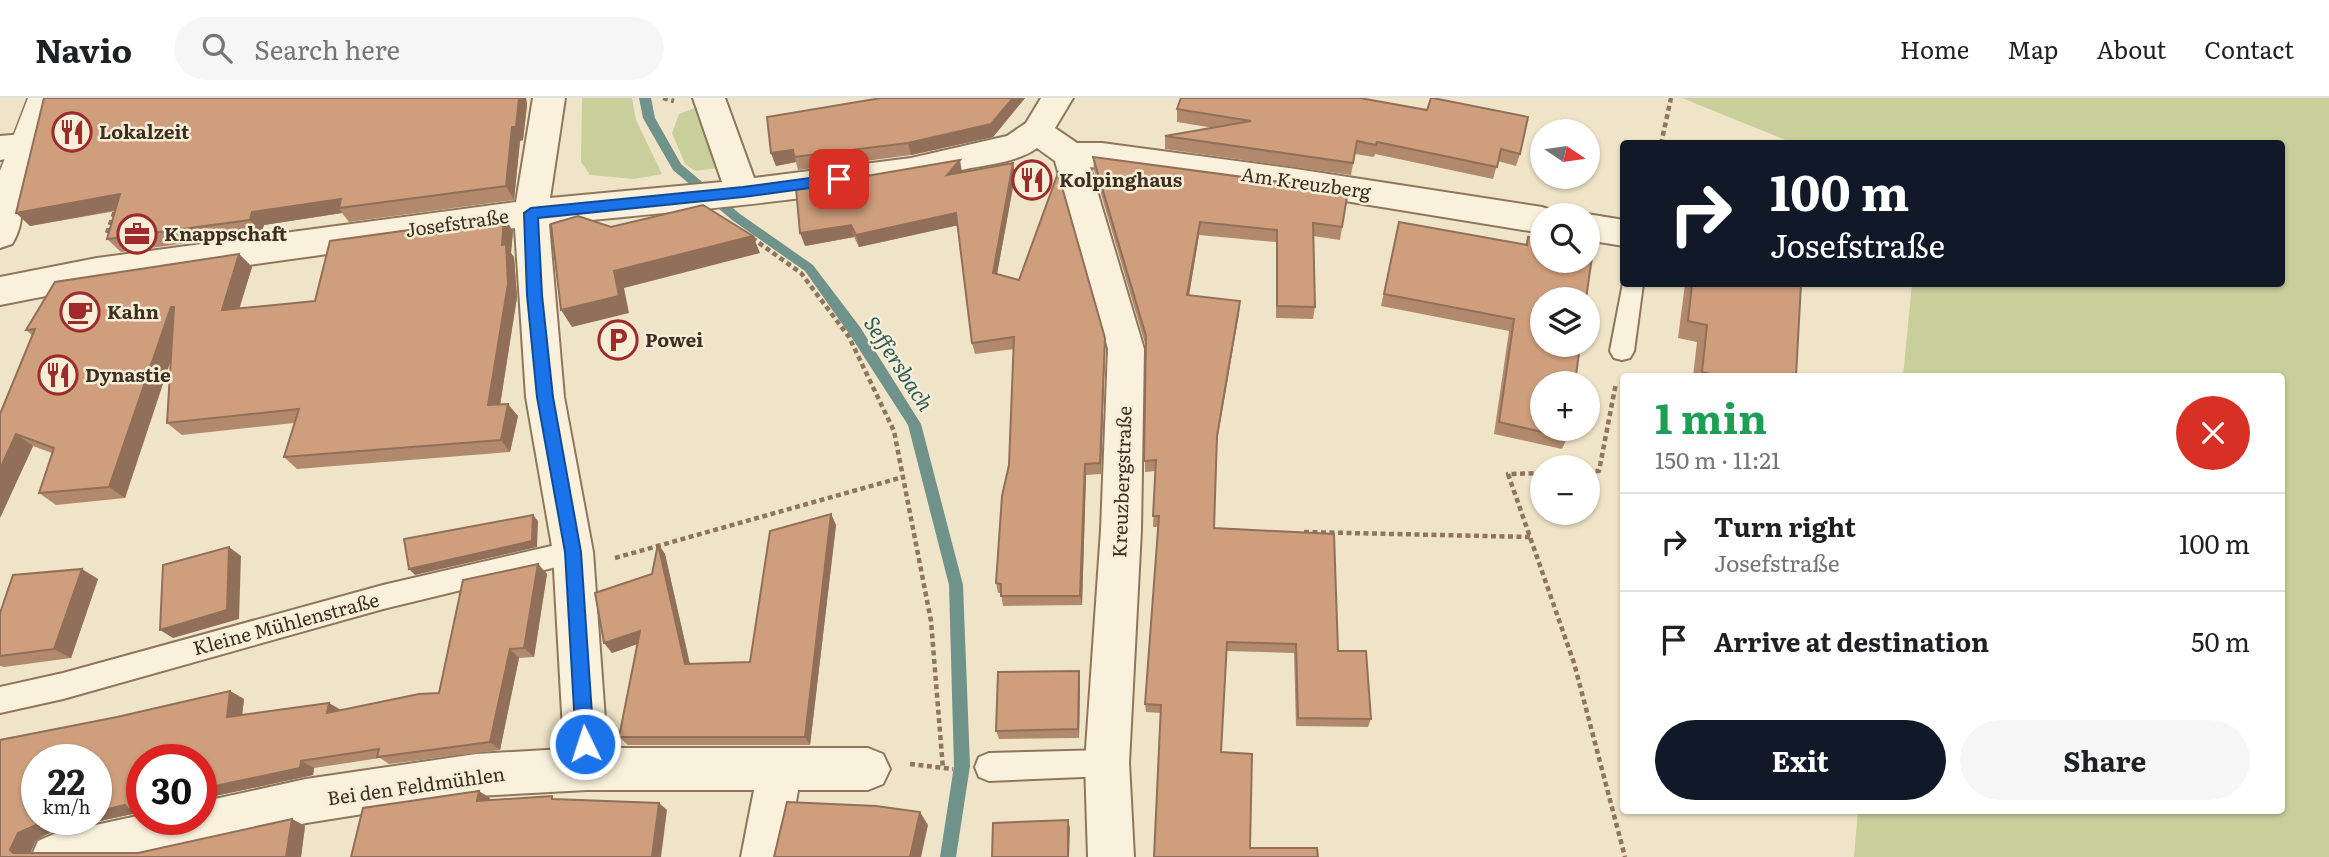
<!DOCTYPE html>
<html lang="en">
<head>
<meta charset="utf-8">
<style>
	:root { --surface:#fff; --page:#f6f6f6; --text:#202124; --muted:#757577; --line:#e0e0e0; --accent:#111827 }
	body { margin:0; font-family:Literata,serif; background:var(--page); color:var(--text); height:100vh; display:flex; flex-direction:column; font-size:26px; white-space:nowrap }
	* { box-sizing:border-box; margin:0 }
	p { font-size:23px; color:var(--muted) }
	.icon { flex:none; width:38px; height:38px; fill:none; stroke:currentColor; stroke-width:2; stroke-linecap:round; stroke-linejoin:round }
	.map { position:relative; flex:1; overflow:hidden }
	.details { position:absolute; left:1620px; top:275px; width:665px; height:441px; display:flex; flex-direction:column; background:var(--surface); border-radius:7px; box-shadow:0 2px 5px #0004 }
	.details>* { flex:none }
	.top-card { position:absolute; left:1620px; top:42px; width:665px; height:147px; border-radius:7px; box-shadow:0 2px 5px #0004; background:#111827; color:#fff; overflow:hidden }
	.needle { width:46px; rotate:103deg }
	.buttons { position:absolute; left:1530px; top:21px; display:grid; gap:14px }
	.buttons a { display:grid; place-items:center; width:70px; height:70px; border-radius:50%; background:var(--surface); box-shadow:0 2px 5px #0004; font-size:35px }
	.speed { position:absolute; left:21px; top:646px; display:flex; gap:14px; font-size:35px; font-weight:700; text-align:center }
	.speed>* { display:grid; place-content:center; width:91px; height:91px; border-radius:50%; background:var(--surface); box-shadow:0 2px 5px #0004; line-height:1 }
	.speed small { font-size:18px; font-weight:400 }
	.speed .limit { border:10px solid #d22; background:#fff; color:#111 }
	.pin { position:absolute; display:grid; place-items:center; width:60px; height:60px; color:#fff; margin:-30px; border-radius:14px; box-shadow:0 4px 10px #0006 }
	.me { position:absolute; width:77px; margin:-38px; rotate:356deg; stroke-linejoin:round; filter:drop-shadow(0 0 5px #0008) }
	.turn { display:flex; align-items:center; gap:24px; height:147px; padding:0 35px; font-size:32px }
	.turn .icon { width:91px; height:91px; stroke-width:2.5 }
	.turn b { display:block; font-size:49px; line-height:60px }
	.round { display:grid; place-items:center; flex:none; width:74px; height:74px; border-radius:37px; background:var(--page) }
	.summary { display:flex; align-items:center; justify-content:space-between; height:119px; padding:0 35px }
	h1 { font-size:42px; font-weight:700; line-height:52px; color:#1e9e55 }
	.cta { display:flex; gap:14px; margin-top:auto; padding:14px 35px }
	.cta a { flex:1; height:80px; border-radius:42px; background:var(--accent); color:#fff; font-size:28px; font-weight:700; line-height:80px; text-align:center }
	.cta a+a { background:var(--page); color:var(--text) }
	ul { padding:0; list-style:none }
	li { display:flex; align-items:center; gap:21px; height:98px; padding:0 35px; border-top:2px solid var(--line) }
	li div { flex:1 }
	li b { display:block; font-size:26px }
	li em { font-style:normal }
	header { display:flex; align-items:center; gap:42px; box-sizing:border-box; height:98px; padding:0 35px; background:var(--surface); border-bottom:2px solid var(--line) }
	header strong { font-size:33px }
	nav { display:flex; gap:38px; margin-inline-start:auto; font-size:24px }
	.search { width:490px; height:63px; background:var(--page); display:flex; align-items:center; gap:18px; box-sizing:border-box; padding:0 24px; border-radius:38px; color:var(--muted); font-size:26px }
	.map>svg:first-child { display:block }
	.green { fill:#c9cf9b }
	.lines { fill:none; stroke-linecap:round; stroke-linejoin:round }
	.stream { fill:#6f938a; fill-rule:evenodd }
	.service-casing { stroke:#8d765c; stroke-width:4 }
	.pedestrian-casing { stroke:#8d765c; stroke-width:3 }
	.minor-casing { stroke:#8d765c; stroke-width:4 }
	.path { stroke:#8d765c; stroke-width:4.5; stroke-dasharray:5 3.5; stroke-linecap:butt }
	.service { fill:#faf1dc; fill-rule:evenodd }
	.pedestrian { fill:#faf1dc; fill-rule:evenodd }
	.minor { fill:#faf1dc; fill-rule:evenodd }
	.wall { fill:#b2896c; fill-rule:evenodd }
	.shaded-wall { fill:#916f58 }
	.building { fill:#cf9f7d; stroke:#916f58; stroke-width:2 }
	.route { fill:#1a73e8; stroke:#114b97; stroke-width:2 }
	.labels { text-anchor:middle; stroke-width:5; stroke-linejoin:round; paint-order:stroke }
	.poi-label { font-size:19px; font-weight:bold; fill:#3d2e20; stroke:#f7eed8; text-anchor:start }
	.street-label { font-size:19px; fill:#3d2e20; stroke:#f7eed8 }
	.water-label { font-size:21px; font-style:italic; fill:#2f5d5a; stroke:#f7eed8 }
</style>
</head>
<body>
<header>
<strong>Navio</strong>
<div class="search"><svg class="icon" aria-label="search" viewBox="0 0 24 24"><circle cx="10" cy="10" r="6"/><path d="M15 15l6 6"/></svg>Search here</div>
<nav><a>Home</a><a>Map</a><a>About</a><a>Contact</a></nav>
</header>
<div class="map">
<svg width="2329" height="759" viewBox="0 0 2329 759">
	<rect width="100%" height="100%" fill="#f0e4c8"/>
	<!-- green -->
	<g class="green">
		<polygon points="582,0 632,0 636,22 662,76 634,81 590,77 581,64"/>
		<polygon points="1682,0 2329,0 2329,759 1854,759 1858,712 2282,712 2282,278 1903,278 1912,186 2282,186 2282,46 1793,45"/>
		<polygon points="694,10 717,70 695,73 685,66 672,35 679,16"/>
	</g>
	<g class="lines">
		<!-- stream -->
		<polygon class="stream" points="639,0 651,0 655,20 681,66 740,116 813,167 860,229 921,326 963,487 970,668 956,759 940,759 954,668 949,487 908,327 850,237 805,173 732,122 673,72 643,20"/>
		<!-- service casing -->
		<g class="service-casing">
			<g id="service">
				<polygon points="1624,180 1624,186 1643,186 1634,253 1630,260 1622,262 1614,260 1610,253"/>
				<polygon points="573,443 582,446 586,454 582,462 573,465 383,511 63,601 0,615 0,589 63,575 383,487"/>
				<polygon points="1107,652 1117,655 1121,665 1117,675 1107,678 989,683 979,679 975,669 979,659 989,655"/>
			</g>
		</g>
		<!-- pedestrian casing -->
		<g class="pedestrian-casing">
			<polygon id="pedestrian" points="28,0 58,0 39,48 21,109 16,118 5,121 0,119 0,73"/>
		</g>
		<!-- minor casing -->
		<g class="minor-casing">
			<g id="minor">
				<path d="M533,0H565L550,100L722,84L693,0H725L754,80L911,60L1007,38L1026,25L1041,0H1073L1055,30L1077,45H1102L1296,71L1542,109L1554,113L1556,117H1542V135L1296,95L1090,69L1144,251L1141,432L1129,665L1134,759H1088L1085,665L1101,432L1108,251L1055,63L1037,50C1018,64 989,66 966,71C830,103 688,112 549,126L564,299L593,454L607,650H868L883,656L890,671L883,686L868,692H798L787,759H741L754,692H587L476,698L306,725L154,759H31L38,743L54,736L142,717V721H201V704L306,681L476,656L564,651L553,454L526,299L515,130L97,188L0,207V179L97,160L516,104Z"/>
				<polygon points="23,36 35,40 39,48 35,56 0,62 0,38"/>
				<path d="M5,96L17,100C25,114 20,133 12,146L0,150V98Z"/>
				<polygon points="1587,116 1624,122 1624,148 1587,142 1587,117 1583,117"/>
			</g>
		</g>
		<!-- path -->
		<g class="path">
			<polyline points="663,0 674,3"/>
			<polyline points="1661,46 1671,0"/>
			<polyline points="107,135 116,110"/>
			<polyline points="752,140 801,175 849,239 894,333 931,523 943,671"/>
			<polyline points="1587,373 1599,373 1616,285"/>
			<polyline points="1542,375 1508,376 1574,565 1625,759"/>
			<polyline points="1304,434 1530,439"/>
			<polyline points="615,460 903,379"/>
			<polyline points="910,666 953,671"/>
		</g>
		<!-- service -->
		<use href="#service" class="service"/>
		<!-- pedestrian -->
		<use href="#pedestrian" class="pedestrian"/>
		<!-- minor -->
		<use href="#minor" class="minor"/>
	</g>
	<!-- wall -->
	<g class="wall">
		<polygon points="44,0 526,0 527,7 523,42 520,43 514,102 349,124 342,115 264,127 261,135 121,154 107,141 116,113 30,128"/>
		<polygon points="881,0 1025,0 993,39 911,57 798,72 796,64 776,68 771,55"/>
		<polygon points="1360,0 1520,56 1516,68 1498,63 1493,81 1375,56 1374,59 1355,56 1351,77 1165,51 1165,38 1214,30 1177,24 1177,11"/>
		<polygon points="1093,59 1348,93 1340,142 1313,138 1315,209 1313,221 1276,220 1276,144 1199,137 1189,197 1240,203 1239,215 1216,346 1214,430 1338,553 1371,621 1368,629 1296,628 1294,555 1226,553 1154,759 1161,615 1146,614 1145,606 1158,429 1153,429 1155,373 1145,374 1146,249 1094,72"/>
		<polygon points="1013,65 1015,78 997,176 1105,240 1105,251 1101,376 1086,377 1082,507 1003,508 1001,495 998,495 996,485 1009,367 1014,251 975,256 972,245 958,127 859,149 854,139 805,148 962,74"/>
		<polygon points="1399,124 1525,147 1528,139 1567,340 1562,351 1494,336 1509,233 1381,208"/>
		<polygon points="513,133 511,155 514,159 517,199 500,307 518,318 510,354 297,371 284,359 294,325 182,337 167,325 171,262 125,400 56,407 39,395 52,355 33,348 0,420 33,238 26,232 239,156 252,169 239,210 315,203"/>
		<polygon points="1685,186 1801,186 1796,278 1693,278 1697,244 1678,240"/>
		<polygon points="831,416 836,427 810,647 628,647 619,639 638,546 612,555 652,476 658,446 665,456 690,566 750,564"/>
		<path d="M538,466L547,476L534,559L519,560L500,652L389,666L380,660L314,670L313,677L201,701V662H142V717L137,715L53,733L36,742L30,755H138L292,721L305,728L301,759H0V641L117,619L230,593L244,601L242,617L329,605L341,612L419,596L439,595L463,482ZM37,662H96V721H37Z"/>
		<polygon points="98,481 71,560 4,569 0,568 0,515"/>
		<polygon points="1080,582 1079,640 999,641 996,633"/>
	</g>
	<!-- shaded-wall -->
	<g class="shaded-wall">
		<polygon points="519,0 526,0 527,7 523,42 520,43 514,102 506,88 512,29"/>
		<polygon points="1013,0 1025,0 993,39 911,57 908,45"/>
		<polygon points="793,52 796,64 776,68 771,55"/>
		<polygon points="960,62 962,74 947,77"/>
		<polygon points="1013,65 1015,78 995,187 993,175"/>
		<polygon points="120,96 133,109 30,128 16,115"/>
		<polygon points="341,101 339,110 342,115 264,127 261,135 250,122 252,114"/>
		<polygon points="956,115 959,127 859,149 856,137"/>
		<polygon points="504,119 513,133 511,155 514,159 517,199 498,320 488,307"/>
		<polygon points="1200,124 1199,137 1187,209 1187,197"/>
		<polygon points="851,127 854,139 805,148 800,135"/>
		<polygon points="753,138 760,155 624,190 629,215 572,229 561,212 614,173"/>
		<polygon points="239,156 252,169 235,225 222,212"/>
		<polygon points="1240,203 1239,215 1216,349 1217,338"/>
		<polygon points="171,209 184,222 125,400 109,389"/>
		<polygon points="1105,240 1105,251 1101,376 1100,365"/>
		<polygon points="508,306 518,318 510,354 501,342"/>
		<polygon points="16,336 33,348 0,420 0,371"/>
		<polygon points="1085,366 1086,377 1082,507 1080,498"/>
		<polygon points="831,416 836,427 810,647 805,639"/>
		<polygon points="533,417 538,423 537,449 415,477 409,471"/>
		<polygon points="658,446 665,456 692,576 685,566"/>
		<polygon points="229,449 241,458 239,521 173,540 160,532"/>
		<polygon points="538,466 547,476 534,559 524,550"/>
		<polygon points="82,471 98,481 71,560 54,551"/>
		<polygon points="640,533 648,542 612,555 604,545"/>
		<polygon points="510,551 519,560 500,652 490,644"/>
		<polygon points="1079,573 1080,582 1079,640 1078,631"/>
		<polygon points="230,593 244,601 241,627 227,619"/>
		<polygon points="329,605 342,613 327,615"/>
		<polygon points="301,663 314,670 313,677 201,701 201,691"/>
		<polygon points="479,693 490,700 488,710 477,703"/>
		<polygon points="659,705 667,712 661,759 652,759"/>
		<polygon points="125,707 128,711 137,715 53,733 36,742 29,758 13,755 10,752 18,735 36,727 62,721 96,721 96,714"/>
		<polygon points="920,714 928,727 921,759 910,759"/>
		<polygon points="292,721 305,728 301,759 286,759"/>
		<polygon points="1068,722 1070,730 1069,759 1068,759"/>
	</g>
	<!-- building -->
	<g class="building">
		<polygon points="44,0 519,0 516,29 512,29 506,88 339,110 341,101 252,114 250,122 107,141 120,96 16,115"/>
		<polygon points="881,0 1013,0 991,26 908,45 794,59 793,52 771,55 767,19"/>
		<polygon points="1181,0 1360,0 1427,12 1431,0 1433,0 1528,19 1520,56 1501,51 1497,69 1377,44 1376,47 1357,43 1353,65 1165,38 1251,23 1177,11"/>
		<polygon points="1093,59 1348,93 1342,129 1313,125 1315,209 1277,208 1277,132 1200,124 1187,197 1240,203 1217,338 1214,430 1334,436 1338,553 1366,553 1371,621 1298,620 1296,546 1227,544 1221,654 1252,656 1250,750 1317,750 1318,759 1154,759 1161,607 1145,606 1159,418 1153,418 1156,362 1144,363 1146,238"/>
		<polygon points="960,62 947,77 1013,65 993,175 1019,182 1058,75 1105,240 1100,365 1085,366 1080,498 1001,498 1001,486 996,485 1002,398 1009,367 1014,239 972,245 956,115 856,137 851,127 800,135 796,90"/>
		<polygon points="703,107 753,138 614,173 619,198 561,212 551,126 578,118 611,129"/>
		<polygon points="504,119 502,147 506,146 508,186 488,307 508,306 501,342 284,359 299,311 167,325 174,209 171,209 109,389 39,395 54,350 16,336 0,371 0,316 35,231 26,232 55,184 239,156 222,212 315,203 330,143"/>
		<polygon points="1399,124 1527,147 1528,139 1542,142 1542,163 1587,163 1587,151 1593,152 1586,201 1542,201 1542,247 1580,247 1575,285 1542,285 1542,331 1568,331 1567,340 1499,324 1514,221 1384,196"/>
		<polygon points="1692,186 1801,186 1796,278 1720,278 1702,274 1707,227 1688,223"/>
		<polygon points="831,416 805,639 619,639 640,533 604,545 595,495 652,476 658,446 685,566 750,564 770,433"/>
		<polygon points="533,417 532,443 409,471 404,441"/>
		<polygon points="229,449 227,512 160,532 163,467"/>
		<polygon points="538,466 524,550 510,551 490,644 377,659 379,651 301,663 300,670 201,691 201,662 142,662 142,711 128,711 125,707 96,714 96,662 37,662 37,721 62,721 36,727 18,735 10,752 13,755 138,755 292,721 286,759 0,759 0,642 117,619 230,593 227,619 329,605 327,615 419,596 439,595 463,482"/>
		<polygon points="82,471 54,551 0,558 0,515 13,477"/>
		<polygon points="1079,573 1078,631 996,633 998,574"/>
		<polygon points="479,693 477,703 552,698 552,701 659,705 652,759 351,759 363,710"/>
		<polygon points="787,704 876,708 920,714 910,759 774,759"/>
		<polygon points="1068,722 1068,759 992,759 993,725"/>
	</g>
	<!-- route -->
	<polygon class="route" points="839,76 846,81 839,86 743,99 538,120 542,197 553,299 581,454 594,646 592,652 585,655 579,652 576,646 565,454 537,299 527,197 524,115 531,110 743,89"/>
	<!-- icons -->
	<defs>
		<g id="restaurant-ring" transform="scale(2.0125)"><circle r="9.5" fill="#f7eed8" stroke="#9e2a2b" stroke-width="1.5"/><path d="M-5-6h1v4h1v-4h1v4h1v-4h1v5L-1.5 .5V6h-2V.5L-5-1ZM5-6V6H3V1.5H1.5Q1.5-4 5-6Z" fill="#9e2a2b"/></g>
		<g id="office-ring" transform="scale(2.0125)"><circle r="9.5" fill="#f7eed8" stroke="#9e2a2b" stroke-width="1.5"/><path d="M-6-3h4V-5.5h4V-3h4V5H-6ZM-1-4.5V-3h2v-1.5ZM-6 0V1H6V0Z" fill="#9e2a2b"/></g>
		<g id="cafe-ring" transform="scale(2.0125)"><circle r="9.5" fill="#f7eed8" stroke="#9e2a2b" stroke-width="1.5"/><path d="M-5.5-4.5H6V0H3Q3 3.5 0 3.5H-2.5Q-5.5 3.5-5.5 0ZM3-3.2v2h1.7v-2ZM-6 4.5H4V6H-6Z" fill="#9e2a2b"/></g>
		<g id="parking-ring" transform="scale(2.0125)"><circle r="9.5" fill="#f7eed8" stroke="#9e2a2b" stroke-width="1.5"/><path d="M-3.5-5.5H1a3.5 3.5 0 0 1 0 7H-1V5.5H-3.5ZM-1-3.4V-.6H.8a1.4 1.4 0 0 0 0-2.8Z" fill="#9e2a2b"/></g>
	</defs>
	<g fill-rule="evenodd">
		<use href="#restaurant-ring" x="72" y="34"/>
		<use href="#restaurant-ring" x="1032" y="82"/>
		<use href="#office-ring" x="137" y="136"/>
		<use href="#cafe-ring" x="80" y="214"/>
		<use href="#parking-ring" x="618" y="242"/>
		<use href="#restaurant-ring" x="58" y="277"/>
	</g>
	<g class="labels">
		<!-- poi labels -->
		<g class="poi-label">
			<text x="99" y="41">Lokalzeit</text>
			<text x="1059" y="89">Kolpinghaus</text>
			<text x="164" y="143">Knappschaft</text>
			<text x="107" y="221">Kahn</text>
			<text x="645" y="249">Powei</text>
			<text x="85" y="284">Dynastie</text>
		</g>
		<!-- street labels -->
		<g class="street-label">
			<text transform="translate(1306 85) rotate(8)" y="7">Am Kreuzberg</text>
			<text transform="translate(457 125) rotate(-8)" y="7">Josefstraße</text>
			<text transform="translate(1122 384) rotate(-88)" y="7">Kreuzbergstraße</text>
			<text transform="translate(286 526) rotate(-15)" y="7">Kleine Mühlenstraße</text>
			<text transform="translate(416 688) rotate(-8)" y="7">Bei den Feldmühlen</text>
		</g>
		<!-- water labels -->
		<g class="water-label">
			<text transform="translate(898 266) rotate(57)" y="7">Seffersbach</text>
		</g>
	</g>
</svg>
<div class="buttons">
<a><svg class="needle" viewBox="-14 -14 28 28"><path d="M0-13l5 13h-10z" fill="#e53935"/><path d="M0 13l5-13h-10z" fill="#757577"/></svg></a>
<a><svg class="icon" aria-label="search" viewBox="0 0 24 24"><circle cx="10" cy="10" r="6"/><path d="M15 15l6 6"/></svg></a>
<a><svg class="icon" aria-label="layers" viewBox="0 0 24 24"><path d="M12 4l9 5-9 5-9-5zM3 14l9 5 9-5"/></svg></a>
<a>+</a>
<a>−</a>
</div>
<div class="speed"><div>22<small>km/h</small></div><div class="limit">30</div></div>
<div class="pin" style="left:839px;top:81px;background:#d93025"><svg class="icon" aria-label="arrive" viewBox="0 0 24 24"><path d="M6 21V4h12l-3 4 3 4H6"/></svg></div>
<svg class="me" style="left:585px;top:646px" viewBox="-20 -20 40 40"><circle r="17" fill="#1a73e8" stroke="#fff" stroke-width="3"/><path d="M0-11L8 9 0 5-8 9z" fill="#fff"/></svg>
<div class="top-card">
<div class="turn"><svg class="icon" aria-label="right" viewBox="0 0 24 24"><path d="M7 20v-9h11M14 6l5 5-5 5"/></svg><div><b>100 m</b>Josefstraße</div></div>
</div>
<section class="details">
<div class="summary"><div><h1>1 min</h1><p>150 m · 11:21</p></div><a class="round" style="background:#d93025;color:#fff"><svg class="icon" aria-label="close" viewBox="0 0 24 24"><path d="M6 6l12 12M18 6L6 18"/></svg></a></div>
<ul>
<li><svg class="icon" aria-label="right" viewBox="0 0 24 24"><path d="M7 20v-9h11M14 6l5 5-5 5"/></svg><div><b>Turn right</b><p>Josefstraße</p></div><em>100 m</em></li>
<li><svg class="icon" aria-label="arrive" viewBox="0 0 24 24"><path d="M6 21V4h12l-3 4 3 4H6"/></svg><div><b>Arrive at destination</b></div><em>50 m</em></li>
</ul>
<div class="cta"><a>Exit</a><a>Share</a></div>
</section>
</div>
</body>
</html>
